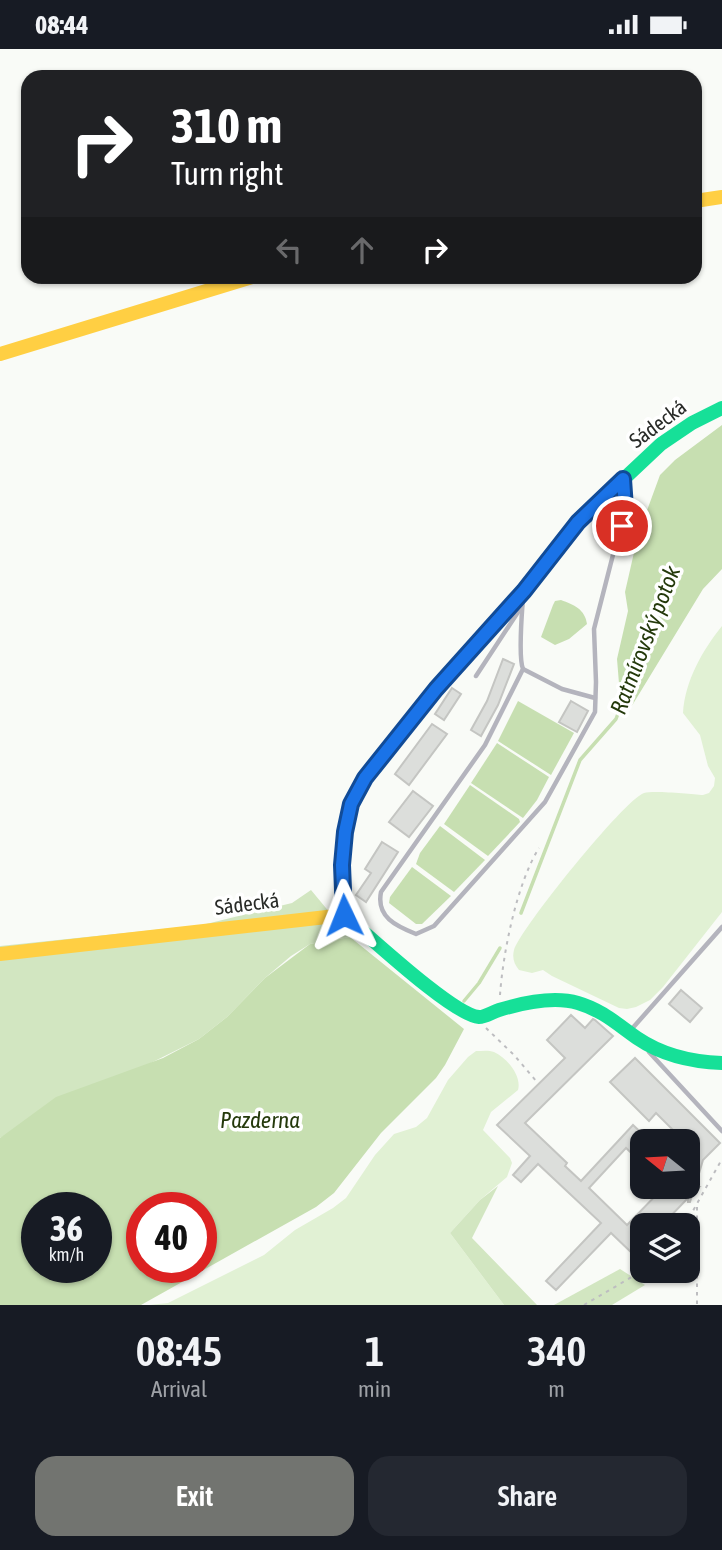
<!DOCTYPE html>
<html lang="en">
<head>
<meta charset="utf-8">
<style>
	:root { --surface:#171b24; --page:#242831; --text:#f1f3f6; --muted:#9ea1a6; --accent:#727470 }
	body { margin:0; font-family:"Asap Condensed",sans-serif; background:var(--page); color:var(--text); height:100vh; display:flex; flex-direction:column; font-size:26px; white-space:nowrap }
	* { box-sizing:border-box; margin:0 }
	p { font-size:23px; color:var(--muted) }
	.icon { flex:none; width:38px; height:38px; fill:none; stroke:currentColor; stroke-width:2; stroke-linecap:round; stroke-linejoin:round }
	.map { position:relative; height:1256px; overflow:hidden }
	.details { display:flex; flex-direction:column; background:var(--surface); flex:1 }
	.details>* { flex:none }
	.banner { position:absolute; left:21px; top:21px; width:681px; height:214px; border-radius:21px; box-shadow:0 2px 5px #0004; background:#202124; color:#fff; overflow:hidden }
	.needle { width:46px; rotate:288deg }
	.buttons { position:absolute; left:630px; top:1080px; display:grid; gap:14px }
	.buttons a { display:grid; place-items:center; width:70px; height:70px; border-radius:14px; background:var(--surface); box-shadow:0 2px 5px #0004; font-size:35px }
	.speed { position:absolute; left:21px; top:1143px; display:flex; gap:14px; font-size:35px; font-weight:700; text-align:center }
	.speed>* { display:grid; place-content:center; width:91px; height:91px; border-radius:50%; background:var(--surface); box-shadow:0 2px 5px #0004; line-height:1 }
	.speed small { font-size:18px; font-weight:400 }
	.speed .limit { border:10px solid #d22; background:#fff; color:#111 }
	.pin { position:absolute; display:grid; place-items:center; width:60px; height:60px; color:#fff; margin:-30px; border:4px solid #fff; border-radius:50%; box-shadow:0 2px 7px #0007 }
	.me { position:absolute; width:77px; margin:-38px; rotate:358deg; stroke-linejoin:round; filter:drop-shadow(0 0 5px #0008) }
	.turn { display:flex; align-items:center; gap:24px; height:147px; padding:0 35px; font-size:32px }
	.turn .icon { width:91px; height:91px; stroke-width:2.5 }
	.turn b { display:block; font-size:49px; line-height:60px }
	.lanes { display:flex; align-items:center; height:66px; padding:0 35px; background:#0003; justify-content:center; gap:35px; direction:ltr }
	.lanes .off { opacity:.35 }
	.eta { display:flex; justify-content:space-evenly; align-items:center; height:119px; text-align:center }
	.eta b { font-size:42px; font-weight:600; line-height:49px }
	.primary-button { display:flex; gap:14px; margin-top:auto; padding:14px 35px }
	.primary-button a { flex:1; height:80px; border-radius:21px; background:var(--accent); color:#fff; font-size:28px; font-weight:600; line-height:80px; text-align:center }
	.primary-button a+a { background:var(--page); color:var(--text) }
	.status { display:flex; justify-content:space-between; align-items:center; height:49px; padding:0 35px; background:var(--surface); direction:ltr }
	.status svg { height:19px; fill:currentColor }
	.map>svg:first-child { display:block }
	.green { fill:#e1f1d4 }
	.forest { fill:#d2e6c1 }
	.water { fill:#c7dfb1; fill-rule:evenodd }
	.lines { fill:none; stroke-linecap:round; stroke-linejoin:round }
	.stream { stroke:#c7dfb1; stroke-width:3.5 }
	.building { fill:#dcdedb; stroke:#c4c5c2; stroke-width:2 }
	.path { stroke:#bdbdc0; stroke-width:2; stroke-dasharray:3.5 5; stroke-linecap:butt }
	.lane { stroke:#b4b4bd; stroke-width:4.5 }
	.fast { stroke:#16e098; stroke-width:14 }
	.slow { stroke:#ffcf43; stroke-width:14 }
	.route-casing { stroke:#114b97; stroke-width:18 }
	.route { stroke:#1a73e8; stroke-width:12 }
	.labels { text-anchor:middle; stroke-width:7; stroke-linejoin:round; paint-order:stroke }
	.street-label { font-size:21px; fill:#292b28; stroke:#fff }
	.water-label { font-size:23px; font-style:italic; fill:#24390b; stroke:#fff }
</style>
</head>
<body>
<div class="status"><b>08:44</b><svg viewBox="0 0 49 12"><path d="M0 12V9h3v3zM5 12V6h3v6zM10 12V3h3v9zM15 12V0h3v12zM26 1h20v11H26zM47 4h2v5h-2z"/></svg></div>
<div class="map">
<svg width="722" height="1256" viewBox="0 0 722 1256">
	<rect width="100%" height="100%" fill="#f9fbf7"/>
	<!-- green -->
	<g class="green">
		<path d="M722,577V863L663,938L650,951L636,958L627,960L619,959L552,927L543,921L532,924L519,921C514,915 512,909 514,901C521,879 624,751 644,744C653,741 691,745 703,746L709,744L714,737L715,729L708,717L700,686L683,664C685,632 702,602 722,577Z"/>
		<path d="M476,1002C482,1002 489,1001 494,1003C507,1009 522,1027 518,1041L491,1063L483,1081L510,1109L512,1114L507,1128L480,1151L450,1184L504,1256H149L168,1254L264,1206L295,1181L333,1159L346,1149L375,1106L394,1085L416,1078L427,1069L448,1031L468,1008Z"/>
	</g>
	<!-- forest -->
	<g class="forest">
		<polygon points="311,841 350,888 310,895 291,907 265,929 227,968 199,990 0,1089 0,897 202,876 292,854"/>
		<polygon points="498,1137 472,1189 537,1256 504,1256 450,1184 480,1151"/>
		<polygon points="620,1220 645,1236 612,1256 554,1256"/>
	</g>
	<!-- water -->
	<g class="water">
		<polygon points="722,376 722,520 703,540 633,655 626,661 621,659 617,610 628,562 625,543 638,486 660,426 675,411"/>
		<path d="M561,551C574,556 585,560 587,575L569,590L555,596L541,588L553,556L555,552Z"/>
		<polygon points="518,652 574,684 551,726 498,692"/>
		<polygon points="497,694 549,728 537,751 523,769 471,734"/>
		<polygon points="470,736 519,770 520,773 488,807 444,775"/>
		<polygon points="440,777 485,811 454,843 416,815 420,804"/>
		<polygon points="412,818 451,847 422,875 416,875 389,854 390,848"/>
		<path d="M350,888L464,980L445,1016L436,1029L381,1084L334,1144L316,1158L141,1256H0V1089L56,1048L163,1009L199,990L227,968L265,929L310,895ZM37,1158H96V1218H37ZM142,1158H201V1218H142Z"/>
	</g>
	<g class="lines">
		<!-- stream -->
		<g class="stream">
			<polyline points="521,864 580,711 616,670 622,654"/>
			<polyline points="464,952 479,934 500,899"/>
		</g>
	</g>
	<!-- building -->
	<g class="building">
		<polygon points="503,610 514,615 498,656 481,687 471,681 487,652"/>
		<polygon points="452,639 461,645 444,671 435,665"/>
		<polygon points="571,652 588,662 577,683 559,673"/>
		<polygon points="432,675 447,685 409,736 395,725"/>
		<polygon points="413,742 433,757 409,788 389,773"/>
		<polygon points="382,793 398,803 366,853 356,846 371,824 365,820"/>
		<polygon points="681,941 702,959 690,973 669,955"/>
		<polygon points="571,966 585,979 593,970 595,971 613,987 525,1074 567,1114 565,1117 581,1132 633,1076 650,1092 642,1092 642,1114 626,1099 589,1139 627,1176 664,1138 688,1138 688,1113 696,1104 688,1096 688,1092 684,1092 656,1064 649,1072 610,1033 635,1009 720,1094 703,1111 695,1138 699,1138 693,1143 690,1153 688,1153 688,1149 662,1176 642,1176 642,1197 634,1206 611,1184 556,1241 546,1232 601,1174 538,1115 521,1133 513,1126 530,1107 497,1076 565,1009 547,991"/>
	</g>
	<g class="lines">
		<!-- path -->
		<g class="path">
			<path d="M500,946C503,903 517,834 539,799"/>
			<polyline points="486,979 514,1006 537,1033"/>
			<polyline points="697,1158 697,1256"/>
			<polyline points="685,1176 722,1110"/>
			<polyline points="688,1190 696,1187"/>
			<polyline points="584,1256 642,1222"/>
		</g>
		<!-- lane -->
		<g class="lane">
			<path d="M523,548C522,563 518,608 523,620L485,696L381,843C376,868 396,877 416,885L434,877L545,753L595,663L596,633L594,580L625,459L624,434"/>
			<polyline points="523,620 562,640 595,649"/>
			<polyline points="476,627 522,557"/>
			<polyline points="630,982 722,878"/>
			<polyline points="649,1003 722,1082"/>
		</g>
		<!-- fast -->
		<g class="fast">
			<polyline points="344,866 342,816 345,783 351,755 365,728 436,640 524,542 578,473 661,395 692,374 722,359"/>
			<path d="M344,866C368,886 453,966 479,968C486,968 492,963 499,961C522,954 554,947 578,954C602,961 617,975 637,989C662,1006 692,1013 722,1014"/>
		</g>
		<!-- slow -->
		<g class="slow">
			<polyline points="695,152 722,148"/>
			<polyline points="0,305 252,228"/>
			<polyline points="0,905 344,866"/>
		</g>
	</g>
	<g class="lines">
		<!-- route casing -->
		<g class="route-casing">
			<polyline id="route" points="344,866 342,816 345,783 351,755 365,729 436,640 524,542 578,473 623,430 625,459 622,477"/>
		</g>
		<!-- route -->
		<use href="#route" class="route"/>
	</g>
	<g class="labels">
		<!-- street labels -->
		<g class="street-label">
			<text transform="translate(658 375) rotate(-37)" y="7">Sádecká</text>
			<text transform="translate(247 855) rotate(-7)" y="7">Sádecká</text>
		</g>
		<!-- water labels -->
		<g class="water-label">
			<text transform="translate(645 591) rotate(-69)" y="8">Ratmírovský potok</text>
			<text x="260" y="1079">Pazderna</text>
		</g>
	</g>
</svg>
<div class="buttons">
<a><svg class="needle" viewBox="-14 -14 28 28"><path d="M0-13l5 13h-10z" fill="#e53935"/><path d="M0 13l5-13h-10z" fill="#9ea1a6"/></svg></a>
<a><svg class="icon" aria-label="layers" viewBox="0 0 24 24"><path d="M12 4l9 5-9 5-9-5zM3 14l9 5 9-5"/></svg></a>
</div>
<div class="speed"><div>36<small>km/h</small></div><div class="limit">40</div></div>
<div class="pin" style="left:622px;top:477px;background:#d93025"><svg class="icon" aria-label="arrive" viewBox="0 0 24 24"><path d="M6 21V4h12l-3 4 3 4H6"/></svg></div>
<svg class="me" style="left:344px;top:866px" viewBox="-20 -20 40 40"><path d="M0-17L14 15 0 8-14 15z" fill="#1a73e8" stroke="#fff" stroke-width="4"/></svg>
<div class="banner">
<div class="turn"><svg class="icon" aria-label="right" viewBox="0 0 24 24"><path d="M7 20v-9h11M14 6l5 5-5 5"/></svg><div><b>310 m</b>Turn right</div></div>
<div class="lanes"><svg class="icon off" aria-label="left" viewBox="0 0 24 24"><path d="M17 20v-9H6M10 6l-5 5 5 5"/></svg><svg class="icon off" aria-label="ahead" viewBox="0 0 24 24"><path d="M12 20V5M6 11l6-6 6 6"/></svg><svg class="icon" aria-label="right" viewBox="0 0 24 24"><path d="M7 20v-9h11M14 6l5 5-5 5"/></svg></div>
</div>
</div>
<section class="details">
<div class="eta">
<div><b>08:45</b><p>Arrival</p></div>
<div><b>1</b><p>min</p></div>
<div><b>340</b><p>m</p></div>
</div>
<div class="primary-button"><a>Exit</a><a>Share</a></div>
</section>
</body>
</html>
